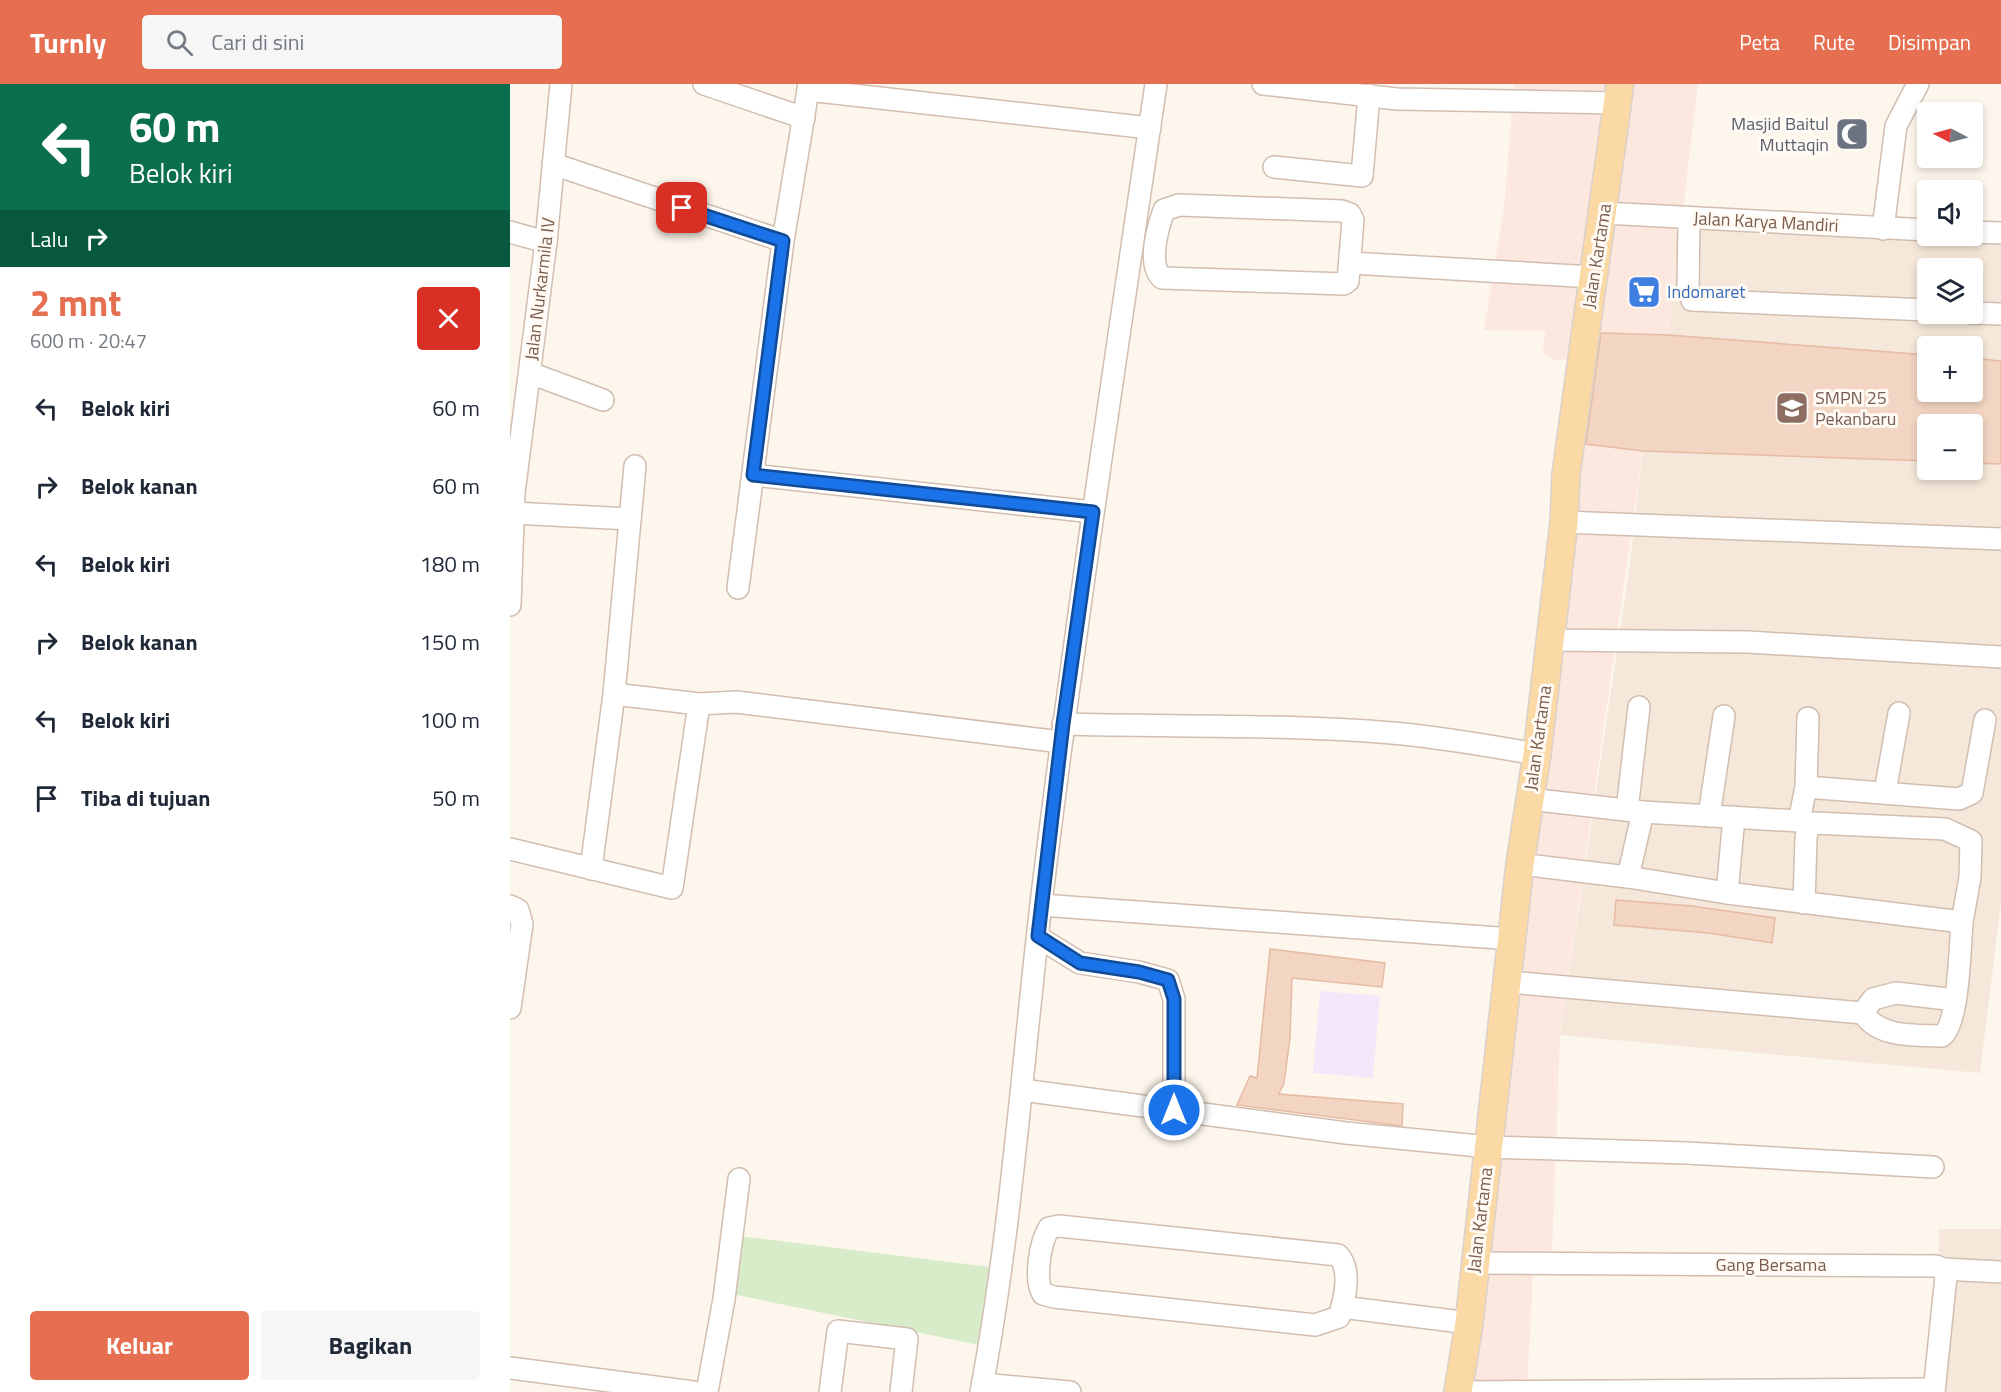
<!DOCTYPE html>
<html lang="id">
<head>
<meta charset="utf-8">
<style>
	:root { --surface:#fff; --page:#f6f6f7; --text:#1f2937; --muted:#747a83; --accent:#e76f51 }
	body { margin:0; font-family:"Titillium Web",sans-serif; background:var(--page); color:var(--text); height:100vh; display:flex; flex-direction:column; font-size:22px; white-space:nowrap }
	* { box-sizing:border-box; margin:0 }
	p { font-size:20px; color:var(--muted) }
	.icon { flex:none; width:33px; height:33px; fill:none; stroke:currentColor; stroke-width:2; stroke-linecap:round; stroke-linejoin:round }
	.map { position:relative; flex:1; overflow:hidden }
	.details { display:flex; flex-direction:column; background:var(--surface); width:510px }
	.details>* { flex:none }
	.guide { background:#0b6e4f; color:#fff; overflow:hidden }
	.needle { width:39px; rotate:276deg }
	.fabs { position:absolute; left:1407px; top:18px; display:grid; gap:12px }
	.fabs a { display:grid; place-items:center; width:66px; height:66px; border-radius:6px; background:var(--surface); box-shadow:0 3px 9px #0003; font-size:30px }
	.pin { position:absolute; display:grid; place-items:center; width:51px; height:51px; color:#fff; margin:-26px; border-radius:12px; box-shadow:0 3px 9px #0006 }
	.me { position:absolute; width:66px; margin:-33px; rotate:0deg; stroke-linejoin:round; filter:drop-shadow(0 0 4px #0008) }
	.turn { display:flex; align-items:center; gap:21px; height:126px; padding:0 30px; font-size:27px }
	.turn .icon { width:78px; height:78px; stroke-width:2.5 }
	.turn b { display:block; font-size:42px; line-height:51px }
	.then { display:flex; align-items:center; height:57px; padding:0 30px; background:#0003; gap:12px; font-size:22px }
	.round { display:grid; place-items:center; flex:none; width:63px; height:63px; border-radius:6px; background:var(--page) }
	.head { display:flex; align-items:center; justify-content:space-between; height:102px; padding:0 30px }
	h1 { font-size:36px; font-weight:700; line-height:45px; color:var(--accent) }
	.action { display:flex; gap:12px; margin-top:auto; padding:12px 30px }
	.action a { flex:1; height:69px; border-radius:6px; background:var(--accent); color:#fff; font-size:24px; font-weight:700; line-height:69px; text-align:center }
	.action a+a { background:var(--page); color:var(--text) }
	ul { padding:0; list-style:none }
	li { display:flex; align-items:center; gap:18px; height:78px; padding:0 30px }
	li div { flex:1 }
	li b { display:block; font-size:22px }
	li em { font-style:normal }
	header { display:flex; align-items:center; gap:36px; box-sizing:border-box; height:84px; padding:0 30px; background:var(--accent); color:#fff }
	header strong { font-size:28px }
	nav { display:flex; gap:33px; margin-inline-start:auto; font-size:21px }
	.search { width:420px; height:54px; background:var(--page); display:flex; align-items:center; gap:15px; box-sizing:border-box; padding:0 21px; border-radius:6px; color:var(--muted); font-size:22px }
	main { display:flex; flex:1; min-height:0 }
	.map>svg:first-child { display:block }
	.residential { fill:#f5e8da; fill-rule:evenodd }
	.commercial { fill:#fde8e0 }
	.education { fill:#f3e8fa }
	.green { fill:#d8ecc9 }
	.building { fill:#f3d5c3; stroke:#e6bba3; stroke-width:1.5 }
	.lines { fill:none; stroke-linecap:round; stroke-linejoin:round }
	.minor-casing { stroke:#d1beb0; stroke-width:24 }
	.major-casing { stroke:#dad1cd; stroke-width:30 }
	.minor { stroke:#fff; stroke-width:21 }
	.major { stroke:#fbd9a5; stroke-width:27 }
	.route-casing { stroke:#114b97; stroke-width:15 }
	.route { stroke:#1a73e8; stroke-width:10 }
	.labels { text-anchor:middle; stroke-width:6; stroke-linejoin:round; paint-order:stroke }
	.worship-label { font-size:18px; fill:#5b616d; stroke:#fffaf3; text-anchor:end }
	.street-label { font-size:18px; fill:#7a5c4d; stroke:#fffaf3 }
	.shop-label { font-size:18px; fill:#366cbe; stroke:#fffaf3; text-anchor:start }
	.education-label { font-size:18px; fill:#785e54; stroke:#fffaf3; text-anchor:start }
</style>
</head>
<body>
<header>
<strong>Turnly</strong>
<div class="search"><svg class="icon" aria-label="search" viewBox="0 0 24 24"><circle cx="10" cy="10" r="6"/><path d="M15 15l6 6"/></svg>Cari di sini</div>
<nav><a>Peta</a><a>Rute</a><a>Disimpan</a></nav>
</header>
<main>
<section class="details">
<div class="guide">
<div class="turn"><svg class="icon" aria-label="left" viewBox="0 0 24 24"><path d="M17 20v-9H6M10 6l-5 5 5 5"/></svg><div><b>60 m</b>Belok kiri</div></div>
<div class="then">Lalu<svg class="icon" aria-label="right" viewBox="0 0 24 24"><path d="M7 20v-9h11M14 6l5 5-5 5"/></svg></div>
</div>
<div class="head"><div><h1>2 mnt</h1><p>600 m · 20:47</p></div><a class="round" style="background:#d93025;color:#fff"><svg class="icon" aria-label="close" viewBox="0 0 24 24"><path d="M6 6l12 12M18 6L6 18"/></svg></a></div>
<ul>
<li><svg class="icon" aria-label="left" viewBox="0 0 24 24"><path d="M17 20v-9H6M10 6l-5 5 5 5"/></svg><div><b>Belok kiri</b></div><em>60 m</em></li>
<li><svg class="icon" aria-label="right" viewBox="0 0 24 24"><path d="M7 20v-9h11M14 6l5 5-5 5"/></svg><div><b>Belok kanan</b></div><em>60 m</em></li>
<li><svg class="icon" aria-label="left" viewBox="0 0 24 24"><path d="M17 20v-9H6M10 6l-5 5 5 5"/></svg><div><b>Belok kiri</b></div><em>180 m</em></li>
<li><svg class="icon" aria-label="right" viewBox="0 0 24 24"><path d="M7 20v-9h11M14 6l5 5-5 5"/></svg><div><b>Belok kanan</b></div><em>150 m</em></li>
<li><svg class="icon" aria-label="left" viewBox="0 0 24 24"><path d="M17 20v-9H6M10 6l-5 5 5 5"/></svg><div><b>Belok kiri</b></div><em>100 m</em></li>
<li><svg class="icon" aria-label="arrive" viewBox="0 0 24 24"><path d="M6 21V4h12l-3 4 3 4H6"/></svg><div><b>Tiba di tujuan</b></div><em>50 m</em></li>
</ul>
<div class="action"><a>Keluar</a><a>Bagikan</a></div>
</section>
<div class="map">
<svg width="1491" height="1308" viewBox="0 0 1491 1308">
	<rect width="100%" height="100%" fill="#fdf6ec"/>
	<!-- residential -->
	<g class="residential">
		<path d="M1171,143L1491,157V277L1463,274L1462,262H1418L1417,271L1158,251ZM1418,184H1462V230H1418Z"/>
		<polygon points="1133,367 1417,377 1418,386 1462,386 1463,379 1491,380 1491,818 1470,989 1050,951 1119,486"/>
		<polygon points="1429,1145 1491,1145 1491,1308 1430,1308"/>
	</g>
	<!-- commercial -->
	<g class="commercial">
		<polygon points="1004,0 1188,0 1158,251 1081,249 1077,274 1045,276 1032,269 1036,247 974,246 994,124"/>
		<polygon points="1069,359 1133,367 1050,951 1042,1171 1023,1188 1017,1308 957,1308"/>
	</g>
	<!-- education -->
	<polygon class="education" points="810,907 870,912 863,994 803,989"/>
	<!-- green -->
	<polygon class="green" points="229,1152 480,1183 469,1261 222,1210"/>
	<!-- building -->
	<g class="building">
		<polygon points="1091,249 1158,251 1418,271 1418,308 1462,308 1462,274 1491,277 1491,380 1462,379 1462,340 1418,340 1418,377 1133,367 1076,360"/>
		<polygon points="1106,816 1182,822 1265,834 1262,859 1199,849 1104,841"/>
		<polygon points="760,865 875,879 872,903 782,894 780,954 774,999 769,1010 893,1020 892,1042 727,1021 740,992 747,994"/>
	</g>
	<g class="lines">
		<!-- minor casing -->
		<g class="minor-casing">
			<g id="minor">
				<polyline points="194,0 294,34"/>
				<polyline points="753,0 887,15 1107,19"/>
				<polyline points="298,6 640,44"/>
				<polyline points="43,80 273,157"/>
				<polyline points="764,83 852,92 859,11"/>
				<path d="M669,121L832,127L840,130L843,136L838,197L834,200L652,194C637,180 648,143 654,126Z"/>
				<polyline points="1094,129 1418,146"/>
				<polyline points="1179,134 1178,206 1182,216 1418,226"/>
				<polyline points="1373,145 1386,42 1408,0"/>
				<polyline points="0,148 36,158"/>
				<polyline points="1462,148 1491,149"/>
				<polyline points="841,179 1083,193"/>
				<polyline points="1462,229 1491,230"/>
				<polyline points="20,289 93,316"/>
				<polyline points="243,391 583,428"/>
				<polyline points="3,429 120,435"/>
				<polyline points="1054,438 1491,455"/>
				<polyline points="228,504 273,157 299,0"/>
				<polyline points="0,521 4,409 36,158 51,0"/>
				<polyline points="1040,556 1238,558 1491,573"/>
				<polyline points="104,610 125,382"/>
				<polyline points="189,620 226,618 551,658"/>
				<path d="M553,640C662,643 773,640 882,649C931,653 979,662 1027,670"/>
				<polyline points="1296,703 1449,715 1462,709 1475,636"/>
				<polyline points="1375,708 1389,629"/>
				<polyline points="1019,715 1133,728 1289,737 1296,703 1298,634"/>
				<polyline points="1117,726 1129,623"/>
				<polyline points="1133,728 1118,793 1217,809 1452,838 1460,793 1461,757 1435,745 1304,739 1297,746 1296,755 1294,819"/>
				<polyline points="1199,732 1214,632"/>
				<polyline points="0,765 162,804 189,620 104,610 81,785"/>
				<polyline points="1010,780 1118,793"/>
				<polyline points="1217,809 1224,733"/>
				<polyline points="531,821 1002,855"/>
				<polyline points="0,822 8,826 12,840 0,924"/>
				<polyline points="528,853 570,879 629,888 658,896 664,915 664,1026"/>
				<polyline points="998,898 1353,929"/>
				<path d="M1353,929C1369,954 1405,951 1432,952C1449,940 1450,861 1452,838"/>
				<polyline points="1353,929 1363,915 1386,909 1445,916"/>
				<polyline points="512,1006 836,1049 979,1063 1177,1069 1423,1083"/>
				<path d="M549,1142L828,1171C842,1186 835,1214 829,1233L805,1241L544,1213L533,1210C524,1195 530,1159 539,1144Z"/>
				<polyline points="964,1179 1426,1182 1433,1185 1436,1192 1424,1308"/>
				<polyline points="1433,1185 1491,1188"/>
				<polyline points="832,1223 959,1239"/>
				<polyline points="0,1284 183,1308"/>
				<polyline points="473,1300 560,1308"/>
				<polyline points="197,1308 214,1215 229,1095"/>
				<polyline points="320,1308 328,1247 397,1255 391,1308"/>
				<path d="M471,1308C503,1138 513,966 534,795C567,529 607,265 646,0"/>
				<polyline points="948,1308 1424,1305"/>
			</g>
		</g>
		<!-- major casing -->
		<g class="major-casing">
			<polyline id="major" points="948,1308 959,1239 1010,780 1027,670 1054,438 1056,390 1110,0"/>
		</g>
		<!-- minor -->
		<use href="#minor" class="minor"/>
		<!-- major -->
		<use href="#major" class="major"/>
	</g>
	<g class="lines">
		<!-- route casing -->
		<g class="route-casing">
			<polyline id="route" points="172,124 273,157 243,391 583,428 553,640 528,852 570,879 629,888 658,896 664,915 664,1026"/>
		</g>
		<!-- route -->
		<use href="#route" class="route"/>
	</g>
	<!-- icons -->
	<defs>
		<g id="mosque-square" transform="scale(1.725)"><rect x="-9" y="-9" width="18" height="18" rx="4" fill="#6b7280" stroke="#fffaf3"/><path d="M3.5-4.9A6 6 0 1 0 3.5 4.9A5 5 0 1 1 3.5-4.9Z" fill="#fff"/></g>
		<g id="supermarket-square" transform="scale(1.725)"><rect x="-9" y="-9" width="18" height="18" rx="4" fill="#3f7fe0" stroke="#fffaf3"/><path d="M-6-5.5h2.5l.6 2H6L4.5 2H-2.5L-4.4-4H-6ZM-1.5 3.2a1.3 1.3 0 1 0 .1 0ZM3 3.2a1.3 1.3 0 1 0 .1 0Z" fill="#fff"/></g>
		<g id="school-square" transform="scale(1.725)"><rect x="-9" y="-9" width="18" height="18" rx="4" fill="#8d6e63" stroke="#fffaf3"/><path d="M0-5L7-2L0 1L-7-2ZM-4 1L0 2.5L4 1V4Q0 6-4 4Z" fill="#fff"/></g>
	</defs>
	<g fill-rule="evenodd">
		<use href="#mosque-square" x="1342" y="50"/>
		<use href="#supermarket-square" x="1134" y="208"/>
		<use href="#school-square" x="1282" y="324"/>
	</g>
	<g class="labels">
		<!-- worship labels -->
		<g class="worship-label">
			<text x="1319" y="46">Masjid Baitul<tspan x="1319" dy="21">Muttaqin</tspan></text>
		</g>
		<!-- street labels -->
		<g class="street-label">
			<text transform="translate(1256 138) rotate(3)" y="6">Jalan Karya Mandiri</text>
			<text transform="translate(1087 172) rotate(-81)" y="6">Jalan Kartama</text>
			<text transform="translate(30 205) rotate(-83)" y="6">Jalan Nurkarmila IV</text>
			<text transform="translate(1028 654) rotate(-82)" y="6">Jalan Kartama</text>
			<text transform="translate(970 1136) rotate(-83)" y="6">Jalan Kartama</text>
			<text x="1261" y="1187">Gang Bersama</text>
		</g>
		<!-- shop labels -->
		<g class="shop-label">
			<text x="1157" y="214">Indomaret</text>
		</g>
		<!-- education labels -->
		<g class="education-label">
			<text x="1305" y="320">SMPN 25<tspan x="1305" dy="21">Pekanbaru</tspan></text>
		</g>
	</g>
</svg>
<div class="fabs">
<a><svg class="needle" viewBox="-14 -14 28 28"><path d="M0-13l5 13h-10z" fill="#e53935"/><path d="M0 13l5-13h-10z" fill="#747a83"/></svg></a>
<a><svg class="icon" aria-label="sound" viewBox="0 0 24 24"><path d="M4 9h4l5-4v14l-5-4H4zM17 9q2 3 0 6"/></svg></a>
<a><svg class="icon" aria-label="layers" viewBox="0 0 24 24"><path d="M12 4l9 5-9 5-9-5zM3 14l9 5 9-5"/></svg></a>
<a>+</a>
<a>−</a>
</div>
<div class="pin" style="left:172px;top:124px;background:#d93025"><svg class="icon" aria-label="arrive" viewBox="0 0 24 24"><path d="M6 21V4h12l-3 4 3 4H6"/></svg></div>
<svg class="me" style="left:664px;top:1026px" viewBox="-20 -20 40 40"><circle r="17" fill="#1a73e8" stroke="#fff" stroke-width="3"/><path d="M0-11L8 9 0 5-8 9z" fill="#fff"/></svg>
</div>
</main>
</body>
</html>
